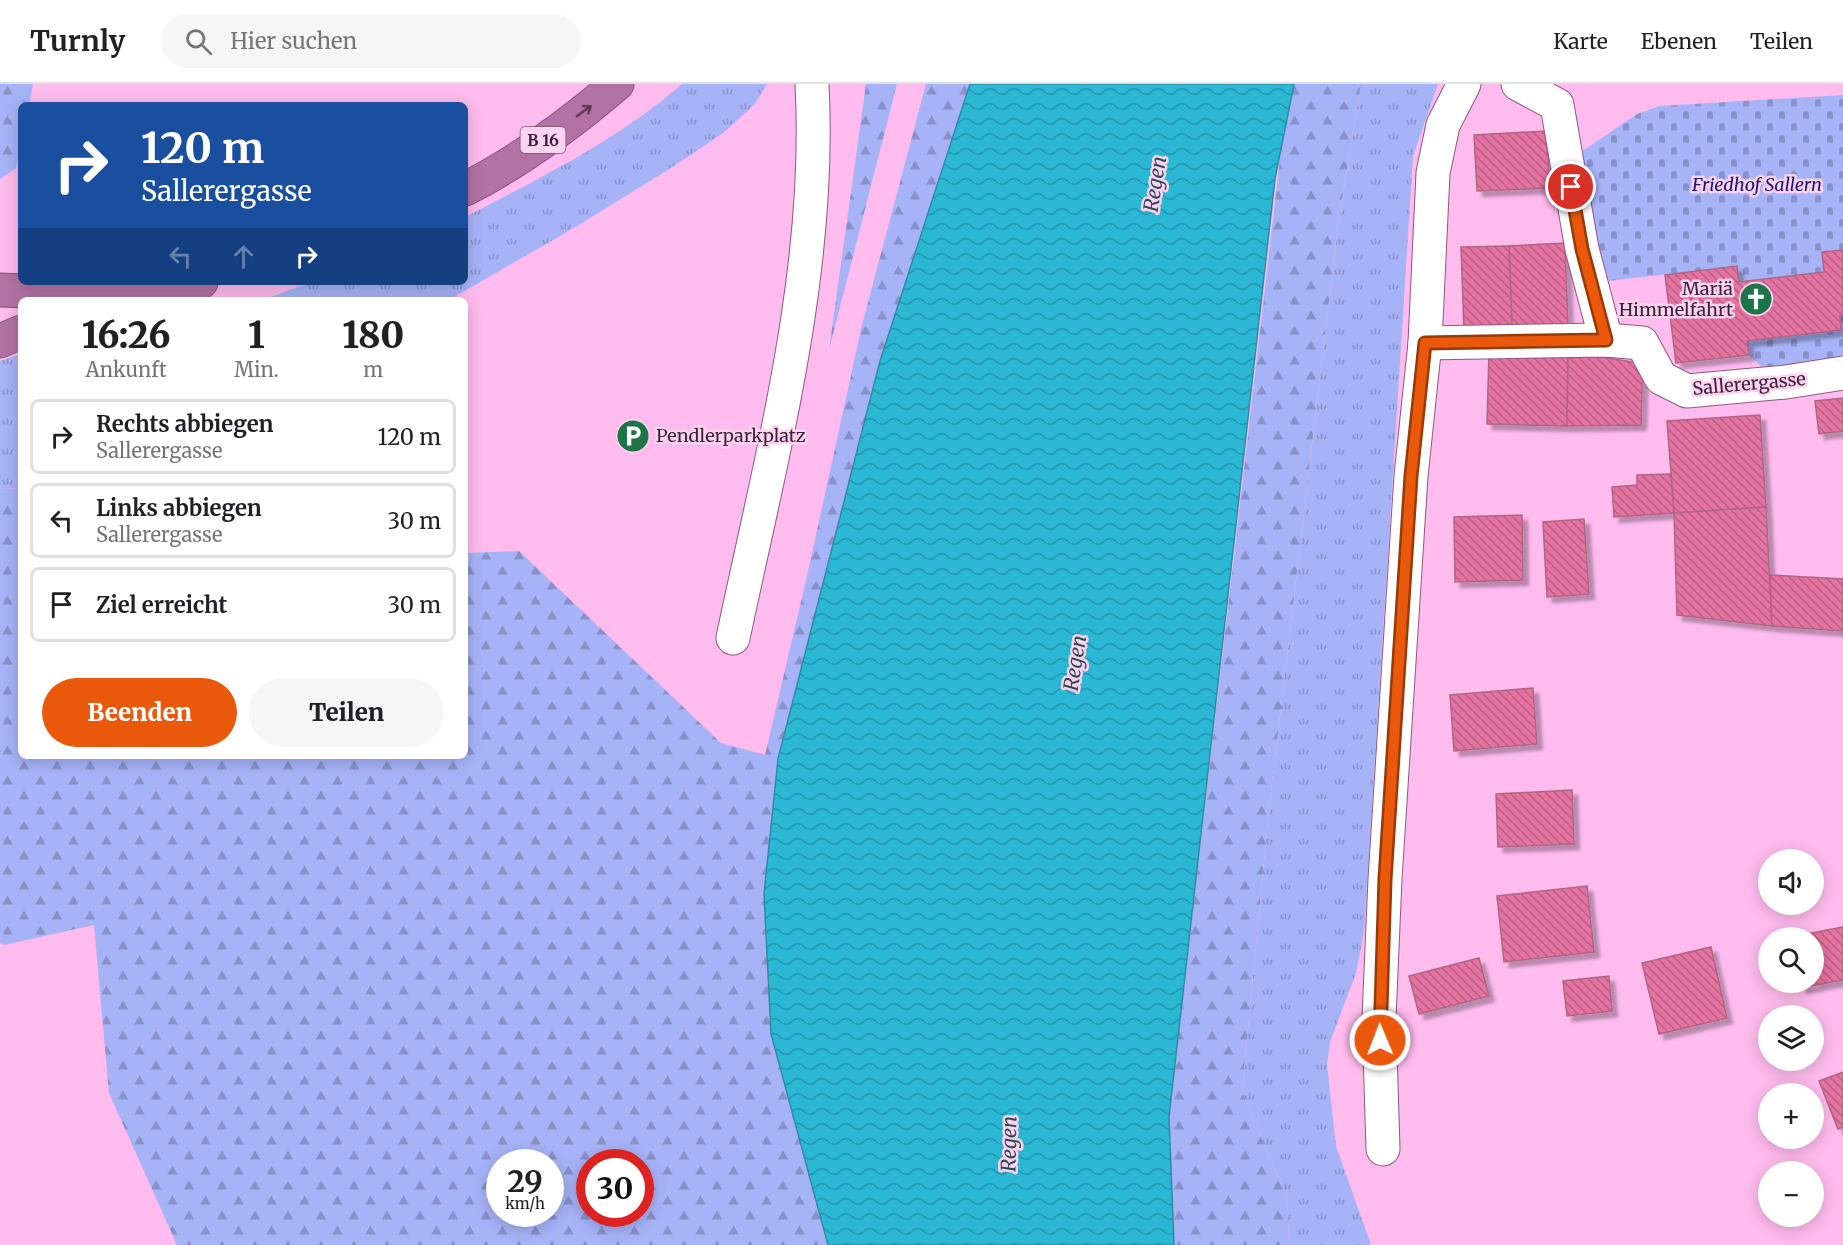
<!DOCTYPE html>
<html lang="de">
<head>
<meta charset="utf-8">
<style>
	:root { --surface:#fff; --page:#f6f6f6; --text:#202124; --muted:#757577; --line:#e0e0e0; --accent:#ea580c }
	body { margin:0; font-family:Merriweather,serif; background:var(--page); color:var(--text); height:100vh; display:flex; flex-direction:column; font-size:22px; white-space:nowrap }
	* { box-sizing:border-box; margin:0 }
	p { font-size:20px; color:var(--muted) }
	.icon { flex:none; width:33px; height:33px; fill:none; stroke:currentColor; stroke-width:2; stroke-linecap:round; stroke-linejoin:round }
	.map { position:relative; flex:1; overflow:hidden }
	.details { position:absolute; left:18px; top:213px; width:450px; height:462px; display:flex; flex-direction:column; background:var(--surface); border-radius:9px; box-shadow:0 3px 15px #0003 }
	.details>* { flex:none }
	.guide { position:absolute; left:18px; top:18px; width:450px; height:183px; border-radius:9px; box-shadow:0 3px 15px #0003; background:#1a4fa0; color:#fff; overflow:hidden }
	.fabs { position:absolute; left:1758px; top:765px; display:grid; gap:12px }
	.fabs a { display:grid; place-items:center; width:66px; height:66px; border-radius:50%; background:var(--surface); box-shadow:0 3px 15px #0003; font-size:30px }
	.speed { position:absolute; left:486px; top:1065px; display:flex; gap:12px; font-size:30px; font-weight:700; text-align:center }
	.speed>* { display:grid; place-content:center; width:78px; height:78px; border-radius:50%; background:var(--surface); box-shadow:0 3px 15px #0003; line-height:1 }
	.speed small { font-size:15px; font-weight:400 }
	.speed .limit { border:9px solid #d22; background:#fff; color:#111 }
	.pin { position:absolute; display:grid; place-items:center; width:51px; height:51px; color:#fff; margin:-26px; border:3px solid #fff; border-radius:50%; box-shadow:0 2px 6px #0007 }
	.me { position:absolute; width:66px; margin:-33px; rotate:359deg; stroke-linejoin:round; filter:drop-shadow(0 0 4px #0008) }
	.turn { display:flex; align-items:center; gap:21px; height:126px; padding:0 24px; font-size:27px }
	.turn .icon { width:78px; height:78px; stroke-width:2.5 }
	.turn b { display:block; font-size:42px; line-height:51px }
	.lanes { display:flex; align-items:center; height:57px; padding:0 24px; background:#0003; justify-content:center; gap:30px; direction:ltr }
	.lanes .off { opacity:.35 }
	.eta { display:flex; justify-content:space-evenly; align-items:center; height:102px; text-align:center }
	.eta b { font-size:36px; font-weight:800; line-height:42px }
	.cta { display:flex; gap:12px; margin-top:auto; padding:12px 24px }
	.cta a { flex:1; height:69px; border-radius:36px; background:var(--accent); color:#fff; font-size:24px; font-weight:800; line-height:69px; text-align:center }
	.cta a+a { background:var(--page); color:var(--text) }
	ul { padding:0; list-style:none }
	li { display:flex; align-items:center; gap:18px; height:75px; margin:0 12px 9px; padding:0 12px; border:3px solid var(--line); border-radius:9px }
	li div { flex:1 }
	li b { display:block; font-size:22px }
	li em { font-style:normal }
	header { display:flex; align-items:center; gap:36px; box-sizing:border-box; height:84px; padding:0 30px; background:var(--surface); border-bottom:2px solid var(--line) }
	header strong { font-size:28px }
	nav { display:flex; gap:33px; margin-inline-start:auto; font-size:21px }
	.search { width:420px; height:54px; background:var(--page); display:flex; align-items:center; gap:15px; box-sizing:border-box; padding:0 21px; border-radius:33px; color:var(--muted); font-size:22px }
	.map>svg:first-child { display:block }
	.grass { fill:url(#grass-tufts) }
	.forest { fill:url(#forest-firs); fill-rule:evenodd }
	.cemetery { fill:url(#cemetery-stones) }
	.water { fill:url(#water-waves); stroke:#2f8ba5; stroke-width:1.5 }
	.building { fill:url(#building-back-hatch); stroke:#af6682; stroke-width:1.5; filter:url(#shadow) }
	.lines { fill:none; stroke-linecap:round; stroke-linejoin:round }
	.minor-casing { stroke:#915683; stroke-width:35 }
	.highway-casing { stroke:#89567d; stroke-width:35 }
	.minor { stroke:#fff; stroke-width:33 }
	.highway { stroke:#b272a3; stroke-width:33 }
	.oneway { stroke:#5f3a57 }
	.route-casing { stroke:#983908; stroke-width:15 }
	.route { stroke:#ea580c; stroke-width:10 }
	.labels { text-anchor:middle; stroke-width:5; stroke-linejoin:round; paint-order:stroke }
	.shield { fill:#fbd2f0; stroke:#75576e; stroke-width:1.5 }
	.shield-label { font-size:16px; font-weight:bold; fill:#3c2236 }
	.park-label { font-size:18px; font-style:italic; fill:#1c146d; stroke:#fbd2f0 }
	.poi-label { font-size:18px; fill:#3c2236; stroke:#fbd2f0; text-anchor:end }
	.street-label { font-size:18px; fill:#3c2236; stroke:#fbd2f0 }
	.water-label { font-size:20px; font-style:italic; fill:#2d4950; stroke:#fbd2f0 }
</style>
</head>
<body>
<header>
<strong>Turnly</strong>
<div class="search"><svg class="icon" aria-label="search" viewBox="0 0 24 24"><circle cx="10" cy="10" r="6"/><path d="M15 15l6 6"/></svg>Hier suchen</div>
<nav><a>Karte</a><a>Ebenen</a><a>Teilen</a></nav>
</header>
<div class="map">
<svg width="1843" height="1161" viewBox="0 0 1843 1161">
	<defs>
		<pattern id="grass-tufts" width="24" height="20" patternUnits="userSpaceOnUse" patternTransform="scale(1.5)"><rect width="24" height="20" fill="#a6b3f7"/><path d="M3 7l-1-3M5 7V3M7 7l1-3M15 17l-1-3M17 17v-4M19 17l1-3" fill="none" stroke="#8891c9"/></pattern>
		<pattern id="forest-firs" width="22" height="20" patternUnits="userSpaceOnUse" patternTransform="scale(1.5)"><rect width="22" height="20" fill="#a6b3f7"/><path d="M5 1l3.5 6h-7zM16 11l3.5 6h-7z" fill="#8891c9"/></pattern>
		<pattern id="cemetery-stones" width="16" height="16" patternUnits="userSpaceOnUse" patternTransform="scale(1.5)"><rect width="16" height="16" fill="#a6b3f7"/><path d="M2 7V4a2 2 0 0 1 4 0v3zM10 15v-3a2 2 0 0 1 4 0v3z" fill="#8891c9"/></pattern>
		<pattern id="water-waves" width="16" height="10" patternUnits="userSpaceOnUse" patternTransform="scale(1.5)"><rect width="16" height="10" fill="#2ab8d5"/><path d="M0 5q4-4 8 0t8 0" fill="none" stroke="#2595ae"/></pattern>
		<pattern id="building-back-hatch" width="6" height="6" patternUnits="userSpaceOnUse" patternTransform="scale(1.5)"><rect width="6" height="6" fill="#e573a1"/><path d="M-1 5l2 2M0 0l6 6M5-1l2 2" fill="none" stroke="#bb5e84"/></pattern>
		<filter id="shadow"><feDropShadow dx="5.5" dy="5.5" stdDeviation="1.5" flood-color="#0004"/></filter>
	</defs>
	<rect width="100%" height="100%" fill="#febbed"/>
	<!-- grass -->
	<g class="grass">
		<path d="M682,0H767L754,21L723,49L671,84L577,142L449,216H262L312,198H465V133C540,94 618,56 682,0Z"/>
		<polygon points="1361,0 1438,0 1413,72 1364,849 1356,889 1330,958 1327,981 1336,1062 1371,1161 1289,1161 1287,1115 1242,1007 1269,725 1338,140"/>
		<polygon points="21,270 21,404 0,405 0,277"/>
	</g>
	<!-- forest -->
	<g class="forest">
		<polygon points="0,0 33,0 29,21 21,21 21,61 16,84 0,95"/>
		<polygon points="866,0 897,0 829,266"/>
		<path d="M926,0H970L880,277L778,675L771,950L828,1161H177L109,1009L94,841L4,861L0,859V405L21,404V672H465V462L469,469L519,467L721,659L765,671L807,492L862,241ZM500,1078H550V1130H500ZM590,1078H640V1130H590Z"/>
		<polygon points="1294,0 1361,0 1338,140 1269,725 1242,1007 1287,1115 1289,1161 1174,1161 1169,1033 1281,66"/>
	</g>
	<!-- cemetery -->
	<g class="cemetery">
		<polygon points="1843,11 1843,166 1822,168 1824,188 1739,198 1737,182 1608,197 1595,157 1581,68 1637,30 1660,22"/>
		<polygon points="1843,231 1843,271 1766,287 1749,271 1747,257 1841,246 1840,232"/>
	</g>
	<!-- water -->
	<polygon class="water" points="970,0 1294,0 1275,95 1169,1033 1174,1161 828,1161 771,950 764,810 778,675 880,277"/>
	<!-- building -->
	<g class="building">
		<polygon points="1546,47 1550,104 1477,107 1474,51"/>
		<polygon points="1565,159 1568,243 1512,245 1509,162"/>
		<polygon points="1509,162 1512,245 1464,247 1461,163"/>
		<polygon points="1843,166 1843,231 1840,232 1841,246 1747,257 1749,271 1676,279 1665,191 1737,182 1739,198 1824,188 1822,168"/>
		<polygon points="1489,266 1568,267 1567,342 1487,340"/>
		<polygon points="1568,267 1643,280 1641,341 1567,342"/>
		<polygon points="1843,314 1843,347 1819,350 1815,317"/>
		<polygon points="1760,331 1766,423 1674,429 1667,337"/>
		<polygon points="1671,390 1674,429 1614,433 1612,403 1637,401 1637,391"/>
		<polygon points="1766,423 1772,542 1677,531 1674,429"/>
		<polygon points="1522,431 1523,496 1455,498 1454,433"/>
		<polygon points="1584,435 1589,510 1547,513 1543,438"/>
		<polygon points="1770,491 1843,495 1843,547 1772,542"/>
		<polygon points="1533,604 1537,660 1454,667 1450,611"/>
		<polygon points="1572,706 1574,760 1498,763 1496,710"/>
		<polygon points="1587,802 1594,868 1504,878 1497,812"/>
		<polygon points="1843,843 1843,896 1801,904 1800,898 1814,898 1814,854 1791,853"/>
		<polygon points="1711,863 1727,934 1659,950 1642,879"/>
		<polygon points="1479,874 1489,912 1419,930 1409,892"/>
		<polygon points="1609,892 1612,927 1567,932 1563,897"/>
		<polygon points="1843,988 1843,1043 1838,1045 1819,997"/>
	</g>
	<g class="lines">
		<!-- minor casing -->
		<g class="minor-casing">
			<g id="minor">
				<polyline points="1518,0 1557,21 1582,165 1606,256"/>
				<polyline points="1425,259 1606,256 1642,259 1661,294 1687,307 1786,298 1843,289"/>
				<path d="M733,554C771,373 822,187 812,0"/>
				<polyline points="1383,1065 1379,934 1385,795 1411,392 1425,259 1433,89 1443,41 1464,0"/>
			</g>
		</g>
		<!-- highway casing -->
		<g class="highway-casing">
			<g id="highway">
				<path d="M465,105C519,78 570,40 617,0"/>
				<polyline points="0,206 101,210 201,198"/>
				<polyline points="0,257 21,248"/>
			</g>
		</g>
		<!-- minor -->
		<use href="#minor" class="minor"/>
		<!-- highway -->
		<use href="#highway" class="highway"/>
	</g>
	<!-- one-way arrows -->
	<defs><path id="oneway-shaft" d="M-6 0H5M1.5-3L5.5 0L1.5 3" fill="none" stroke-width="1.6" stroke-linecap="round" stroke-linejoin="round" transform="scale(1.5)"/></defs>
	<use class="oneway" href="#oneway-shaft" transform="translate(584 27) rotate(-36)"/>
	<g class="lines">
		<!-- route casing -->
		<g class="route-casing">
			<polyline id="route" points="1380,956 1385,795 1411,392 1425,259 1606,256 1582,165 1571,103"/>
		</g>
		<!-- route -->
		<use href="#route" class="route"/>
	</g>
	<!-- icons -->
	<defs>
		<g id="church-disc" transform="scale(1.725)"><circle r="9.5" fill="#1d7447" stroke="#fbd2f0"/><path d="M-1.2-6h2.4v3.5h3.3v2.4h-3.3V6h-2.4V-.1h-3.3v-2.4h3.3Z" fill="#fff"/></g>
		<g id="parking-disc" transform="scale(1.725)"><circle r="9.5" fill="#1d7447" stroke="#fbd2f0"/><path d="M-3.5-5.5H1a3.5 3.5 0 0 1 0 7H-1V5.5H-3.5ZM-1-3.4V-.6H.8a1.4 1.4 0 0 0 0-2.8Z" fill="#fff"/></g>
	</defs>
	<g fill-rule="evenodd">
		<use href="#church-disc" x="1756" y="215"/>
		<use href="#parking-disc" x="633" y="352"/>
	</g>
	<g class="labels">
		<!-- shield labels -->
		<rect class="shield" x="520.5" y="43" width="45" height="26" rx="4.5"/>
		<g class="shield-label">
			<text x="543" y="62">B 16</text>
		</g>
		<!-- park labels -->
		<g class="park-label">
			<text x="1757" y="107">Friedhof Sallern</text>
		</g>
		<!-- poi labels -->
		<g class="poi-label">
			<text x="1733" y="211">Mariä<tspan x="1733" dy="21">Himmelfahrt</tspan></text>
			<text x="656" y="358" text-anchor="start">Pendlerparkplatz</text>
		</g>
		<!-- street labels -->
		<g class="street-label">
			<text transform="translate(1749 300) rotate(-5)" y="6">Sallerergasse</text>
		</g>
		<!-- water labels -->
		<g class="water-label">
			<text transform="translate(1155 100) rotate(-81)" y="7">Regen</text>
			<text transform="translate(1075 579) rotate(-81)" y="7">Regen</text>
			<text transform="translate(1009 1060) rotate(-89)" y="7">Regen</text>
		</g>
	</g>
</svg>
<div class="fabs">
<a><svg class="icon" aria-label="sound" viewBox="0 0 24 24"><path d="M4 9h4l5-4v14l-5-4H4zM17 9q2 3 0 6"/></svg></a>
<a><svg class="icon" aria-label="search" viewBox="0 0 24 24"><circle cx="10" cy="10" r="6"/><path d="M15 15l6 6"/></svg></a>
<a><svg class="icon" aria-label="layers" viewBox="0 0 24 24"><path d="M12 4l9 5-9 5-9-5zM3 14l9 5 9-5"/></svg></a>
<a>+</a>
<a>−</a>
</div>
<div class="speed"><div>29<small>km/h</small></div><div class="limit">30</div></div>
<div class="pin" style="left:1571px;top:103px;background:#d93025"><svg class="icon" aria-label="arrive" viewBox="0 0 24 24"><path d="M6 21V4h12l-3 4 3 4H6"/></svg></div>
<svg class="me" style="left:1380px;top:956px" viewBox="-20 -20 40 40"><circle r="17" fill="#ea580c" stroke="#fff" stroke-width="3"/><path d="M0-11L8 9 0 5-8 9z" fill="#fff"/></svg>
<div class="guide">
<div class="turn"><svg class="icon" aria-label="right" viewBox="0 0 24 24"><path d="M7 20v-9h11M14 6l5 5-5 5"/></svg><div><b>120 m</b>Sallerergasse</div></div>
<div class="lanes"><svg class="icon off" aria-label="left" viewBox="0 0 24 24"><path d="M17 20v-9H6M10 6l-5 5 5 5"/></svg><svg class="icon off" aria-label="ahead" viewBox="0 0 24 24"><path d="M12 20V5M6 11l6-6 6 6"/></svg><svg class="icon" aria-label="right" viewBox="0 0 24 24"><path d="M7 20v-9h11M14 6l5 5-5 5"/></svg></div>
</div>
<section class="details">
<div class="eta">
<div><b>16:26</b><p>Ankunft</p></div>
<div><b>1</b><p>Min.</p></div>
<div><b>180</b><p>m</p></div>
</div>
<ul>
<li><svg class="icon" aria-label="right" viewBox="0 0 24 24"><path d="M7 20v-9h11M14 6l5 5-5 5"/></svg><div><b>Rechts abbiegen</b><p>Sallerergasse</p></div><em>120 m</em></li>
<li><svg class="icon" aria-label="left" viewBox="0 0 24 24"><path d="M17 20v-9H6M10 6l-5 5 5 5"/></svg><div><b>Links abbiegen</b><p>Sallerergasse</p></div><em>30 m</em></li>
<li><svg class="icon" aria-label="arrive" viewBox="0 0 24 24"><path d="M6 21V4h12l-3 4 3 4H6"/></svg><div><b>Ziel erreicht</b></div><em>30 m</em></li>
</ul>
<div class="cta"><a>Beenden</a><a>Teilen</a></div>
</section>
</div>
</body>
</html>
